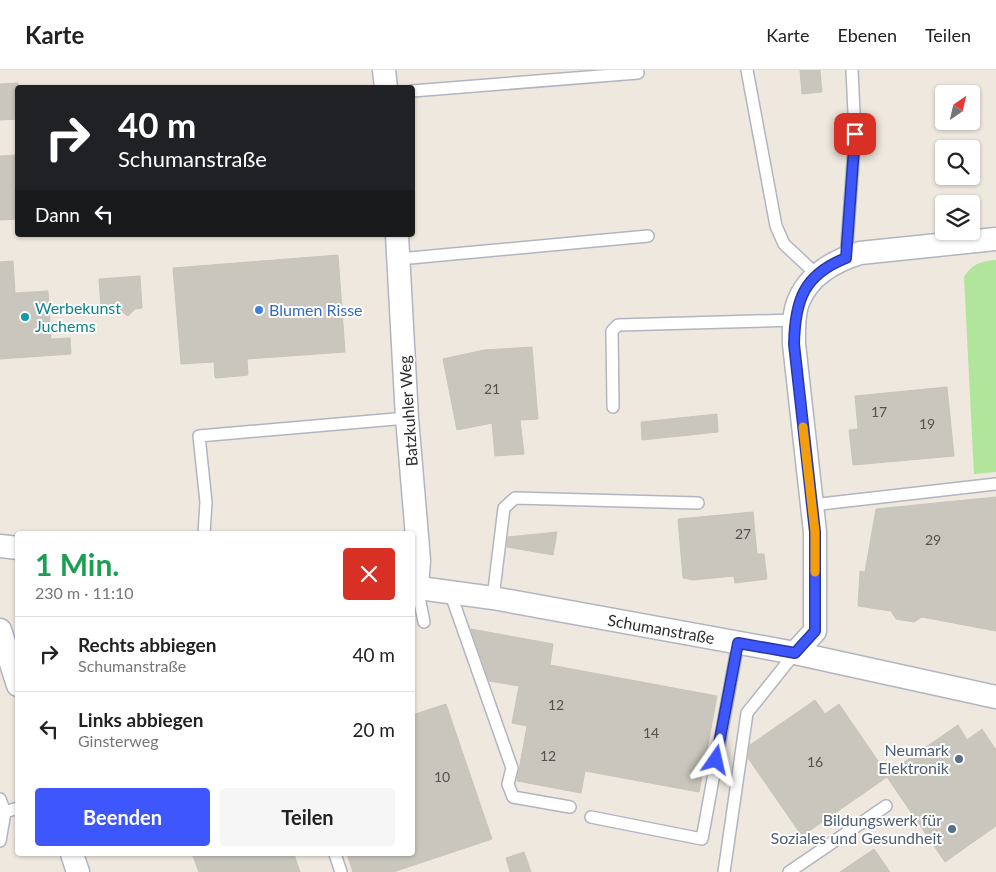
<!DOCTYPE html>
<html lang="de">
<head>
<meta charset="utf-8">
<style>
	:root { --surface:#fff; --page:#f6f6f6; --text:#222; --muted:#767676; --line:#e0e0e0; --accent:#3e57fc }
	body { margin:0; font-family:Lato,sans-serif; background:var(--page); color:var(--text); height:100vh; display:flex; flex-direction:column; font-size:19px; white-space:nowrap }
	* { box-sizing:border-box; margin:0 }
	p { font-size:16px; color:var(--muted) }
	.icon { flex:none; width:28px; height:28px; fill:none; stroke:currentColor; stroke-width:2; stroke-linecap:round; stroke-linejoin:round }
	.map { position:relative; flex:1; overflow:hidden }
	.side { position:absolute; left:15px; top:461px; width:400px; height:325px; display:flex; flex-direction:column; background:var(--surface); border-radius:5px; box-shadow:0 1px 4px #0004 }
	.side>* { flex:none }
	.guide { position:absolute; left:15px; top:15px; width:400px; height:152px; border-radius:5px; box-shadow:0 1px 4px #0004; background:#202124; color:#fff; overflow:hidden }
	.needle { width:32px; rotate:34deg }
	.buttons { position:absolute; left:935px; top:15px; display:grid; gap:10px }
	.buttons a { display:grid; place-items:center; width:45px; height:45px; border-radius:5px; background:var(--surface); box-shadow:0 1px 4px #0004; font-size:25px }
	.pin { position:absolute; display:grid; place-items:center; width:42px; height:42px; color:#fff; margin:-21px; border-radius:10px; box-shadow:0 2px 8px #0006 }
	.me { position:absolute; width:55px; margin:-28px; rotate:11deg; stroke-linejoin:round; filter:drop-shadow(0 0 4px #0008) }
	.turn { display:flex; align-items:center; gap:18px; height:105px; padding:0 20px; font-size:22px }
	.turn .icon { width:65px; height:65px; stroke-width:2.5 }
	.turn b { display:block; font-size:35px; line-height:42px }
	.then { display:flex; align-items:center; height:48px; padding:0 20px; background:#0003; gap:10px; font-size:19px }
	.round { display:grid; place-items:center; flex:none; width:52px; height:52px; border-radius:5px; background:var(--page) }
	.overview { display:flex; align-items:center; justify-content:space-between; height:85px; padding:0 20px }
	h1 { font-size:30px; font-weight:700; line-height:38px; color:#1e9e55 }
	.cta { display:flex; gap:10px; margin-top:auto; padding:10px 20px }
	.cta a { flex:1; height:58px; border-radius:5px; background:var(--accent); color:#fff; font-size:20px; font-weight:700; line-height:58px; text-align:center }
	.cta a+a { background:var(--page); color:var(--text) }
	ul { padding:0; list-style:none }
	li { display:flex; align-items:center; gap:15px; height:75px; padding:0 20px; border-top:1px solid var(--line) }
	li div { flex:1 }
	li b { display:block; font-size:19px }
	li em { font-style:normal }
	header { display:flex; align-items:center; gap:30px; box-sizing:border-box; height:70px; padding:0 25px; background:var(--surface); border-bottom:1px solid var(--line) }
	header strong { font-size:24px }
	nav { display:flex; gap:28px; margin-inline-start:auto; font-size:18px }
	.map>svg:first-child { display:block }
	.green { fill:#b0e59b }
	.building { fill:#c9c6bd; stroke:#cac4b8 }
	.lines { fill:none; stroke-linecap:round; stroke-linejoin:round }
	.service-casing { stroke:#b2b4c0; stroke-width:14 }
	.minor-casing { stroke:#b2b4c0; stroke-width:25 }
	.service { stroke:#fff; stroke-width:11 }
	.minor { stroke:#fff; stroke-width:22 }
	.route-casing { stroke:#2839a4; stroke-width:12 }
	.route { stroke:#3e57fc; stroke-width:9 }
	.slow { stroke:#f59e0b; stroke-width:9 }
	.shop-dot { fill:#3f7fe0; stroke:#fff; stroke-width:2 }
	.culture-dot { fill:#0f9aa8; stroke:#fff; stroke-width:2 }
	.service-dot { fill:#5c6f8a; stroke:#fff; stroke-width:2 }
	.labels { text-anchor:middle; stroke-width:4; stroke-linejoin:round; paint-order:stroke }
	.number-label { font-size:14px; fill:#535250 }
	.culture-label { font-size:16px; fill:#0d838f; stroke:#fff; text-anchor:start }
	.shop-label { font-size:16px; fill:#366cbe; stroke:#fff; text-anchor:start }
	.street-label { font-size:16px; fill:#2c2c2c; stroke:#fff }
	.service-label { font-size:16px; fill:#4e5e75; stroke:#fff; text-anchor:end }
</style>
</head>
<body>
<header>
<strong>Karte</strong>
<nav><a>Karte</a><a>Ebenen</a><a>Teilen</a></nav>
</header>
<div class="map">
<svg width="996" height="802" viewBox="0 0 996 802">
	<rect width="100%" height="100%" fill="#eee8df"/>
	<!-- green -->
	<path class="green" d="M996,190V402L974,404L964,207C972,194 981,191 996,190Z"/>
	<!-- building -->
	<g class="building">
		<polygon points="800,0 820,0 822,22 802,24"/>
		<polygon points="18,13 18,49 0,50 0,14"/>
		<polygon points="18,85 18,149 0,150 0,86"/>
		<polygon points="338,185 345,282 247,289 248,305 239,306 215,308 214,292 181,294 173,198"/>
		<polygon points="13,191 15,223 48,221 51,269 70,268 71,284 0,289 0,192"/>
		<polygon points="140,206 142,238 135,239 128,246 119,240 107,241 107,237 101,238 99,209"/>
		<polygon points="532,277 538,349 520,350 524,384 495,386 492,353 457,360 443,289 484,280"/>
		<polygon points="947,317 954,386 853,395 849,360 858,359 855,326"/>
		<polygon points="717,344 718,362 642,370 641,352"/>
		<polygon points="996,427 996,561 922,547 914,552 896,549 891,541 858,536 860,501 865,502 876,439"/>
		<polygon points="753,442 757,484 764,484 767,509 735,513 734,506 693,510 683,508 678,449"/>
		<polygon points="557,462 553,485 507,477 508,467"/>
		<polygon points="471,559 553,574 550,595 717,626 699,722 585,701 581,723 517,711 527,656 512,653 519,616 489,611"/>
		<polygon points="815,630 825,644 839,634 887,704 958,655 967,670 982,659 996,680 996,756 945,792 887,707 802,766 748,688 750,675"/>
		<polygon points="446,634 492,769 393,802 353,802 347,784 412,784 412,645"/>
		<polygon points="874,779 890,802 840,802"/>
		<polygon points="524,782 531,802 510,802 506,788"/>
		<polygon points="192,784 294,784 300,802 199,802"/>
	</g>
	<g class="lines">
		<!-- service casing -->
		<g class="service-casing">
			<g id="service">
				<polyline points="747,0 776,156 784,174 817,205"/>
				<polyline points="412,21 638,3"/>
				<polyline points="846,188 855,64 852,0"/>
				<polyline points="399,189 648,166"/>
				<polyline points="613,337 612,261 618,255 795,250"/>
				<polyline points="812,435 996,414"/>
				<polyline points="204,464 206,432 199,366 407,348"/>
				<polyline points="417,517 424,552"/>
				<polyline points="450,522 512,698 508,714 513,727 570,737"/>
				<polyline points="493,528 504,438 515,428 698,433"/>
				<polyline points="0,729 5,742"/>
				<polyline points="591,747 702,769 738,573"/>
				<polyline points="0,771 5,742 18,738"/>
				<polyline points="335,784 341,802"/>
				<polyline points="724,802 747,643 795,583"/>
				<polyline points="789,802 886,736"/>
			</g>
		</g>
		<!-- minor casing -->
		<g class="minor-casing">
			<g id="minor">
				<polyline points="384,0 386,18"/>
				<polyline points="397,165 407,348 419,490 417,517"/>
				<polyline points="0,476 18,478"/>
				<polyline points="412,517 493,528 795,583 996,627"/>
				<polyline points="0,560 18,615"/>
				<path d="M795,583L815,561V462L794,274C794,260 793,243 799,230C810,204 834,191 860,183L996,169"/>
				<polyline points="72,784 78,802"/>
			</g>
		</g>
		<!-- service -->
		<use href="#service" class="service"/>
		<!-- minor -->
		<use href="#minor" class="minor"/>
	</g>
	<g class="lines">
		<!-- route casing -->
		<g class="route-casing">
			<path id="route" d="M716,690L738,573L795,583L815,561V462L794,274C795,231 803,205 846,188L855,64"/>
		</g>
		<!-- route -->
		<use href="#route" class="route"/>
		<!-- slow -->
		<polyline class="slow" points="803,357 815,462 815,502"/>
	</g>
	<!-- markers -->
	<circle class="shop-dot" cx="259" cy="240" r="5"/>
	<circle class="culture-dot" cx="25" cy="247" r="5"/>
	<g class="service-dot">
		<circle cx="959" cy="689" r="5"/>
		<circle cx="952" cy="759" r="5"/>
	</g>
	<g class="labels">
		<!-- number labels -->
		<g class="number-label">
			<text x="492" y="324">21</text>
			<text x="879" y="347">17</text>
			<text x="927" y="359">19</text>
			<text x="743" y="469">27</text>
			<text x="933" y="475">29</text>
			<text x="556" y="640">12</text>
			<text x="651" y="668">14</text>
			<text x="548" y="691">12</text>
			<text x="815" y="697">16</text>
			<text x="442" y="712">10</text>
		</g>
		<!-- culture labels -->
		<g class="culture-label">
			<text x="35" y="244">Werbekunst<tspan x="35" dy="18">Juchems</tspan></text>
		</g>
		<!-- shop labels -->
		<g class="shop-label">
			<text x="269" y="246">Blumen Risse</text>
		</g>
		<!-- street labels -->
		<g class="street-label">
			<text transform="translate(408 341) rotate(-94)" y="6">Batzkuhler Weg</text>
			<text transform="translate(661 559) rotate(10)" y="6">Schumanstraße</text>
		</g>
		<!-- service labels -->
		<g class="service-label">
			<text x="949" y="686">Neumark<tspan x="949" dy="18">Elektronik</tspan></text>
			<text x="942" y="756">Bildungswerk für<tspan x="942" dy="18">Soziales und Gesundheit</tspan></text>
		</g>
	</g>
</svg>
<div class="buttons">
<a><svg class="needle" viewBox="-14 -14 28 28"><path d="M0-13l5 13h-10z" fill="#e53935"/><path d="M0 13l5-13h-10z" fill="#767676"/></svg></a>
<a><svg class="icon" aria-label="search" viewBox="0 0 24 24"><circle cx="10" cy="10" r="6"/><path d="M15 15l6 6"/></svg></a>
<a><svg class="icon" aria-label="layers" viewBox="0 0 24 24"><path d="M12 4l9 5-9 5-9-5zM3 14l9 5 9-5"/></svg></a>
</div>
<div class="pin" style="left:855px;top:64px;background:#d93025"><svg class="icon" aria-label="arrive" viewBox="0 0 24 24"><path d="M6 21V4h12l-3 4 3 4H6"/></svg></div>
<svg class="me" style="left:716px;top:690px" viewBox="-20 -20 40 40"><path d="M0-17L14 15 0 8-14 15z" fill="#3e57fc" stroke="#fff" stroke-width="4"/></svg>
<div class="guide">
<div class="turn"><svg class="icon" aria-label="right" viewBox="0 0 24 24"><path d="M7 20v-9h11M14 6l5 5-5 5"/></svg><div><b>40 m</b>Schumanstraße</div></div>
<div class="then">Dann<svg class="icon" aria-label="left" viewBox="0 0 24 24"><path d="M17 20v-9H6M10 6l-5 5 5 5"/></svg></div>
</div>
<section class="side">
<div class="overview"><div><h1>1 Min.</h1><p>230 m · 11:10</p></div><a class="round" style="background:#d93025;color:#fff"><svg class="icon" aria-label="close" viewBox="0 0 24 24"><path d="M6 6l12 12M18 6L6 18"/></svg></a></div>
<ul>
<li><svg class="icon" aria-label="right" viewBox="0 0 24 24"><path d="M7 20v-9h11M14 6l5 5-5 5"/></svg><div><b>Rechts abbiegen</b><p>Schumanstraße</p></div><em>40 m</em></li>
<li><svg class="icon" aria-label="left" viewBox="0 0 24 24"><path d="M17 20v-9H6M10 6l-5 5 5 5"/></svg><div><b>Links abbiegen</b><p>Ginsterweg</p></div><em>20 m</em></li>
</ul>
<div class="cta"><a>Beenden</a><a>Teilen</a></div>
</section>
</div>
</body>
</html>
